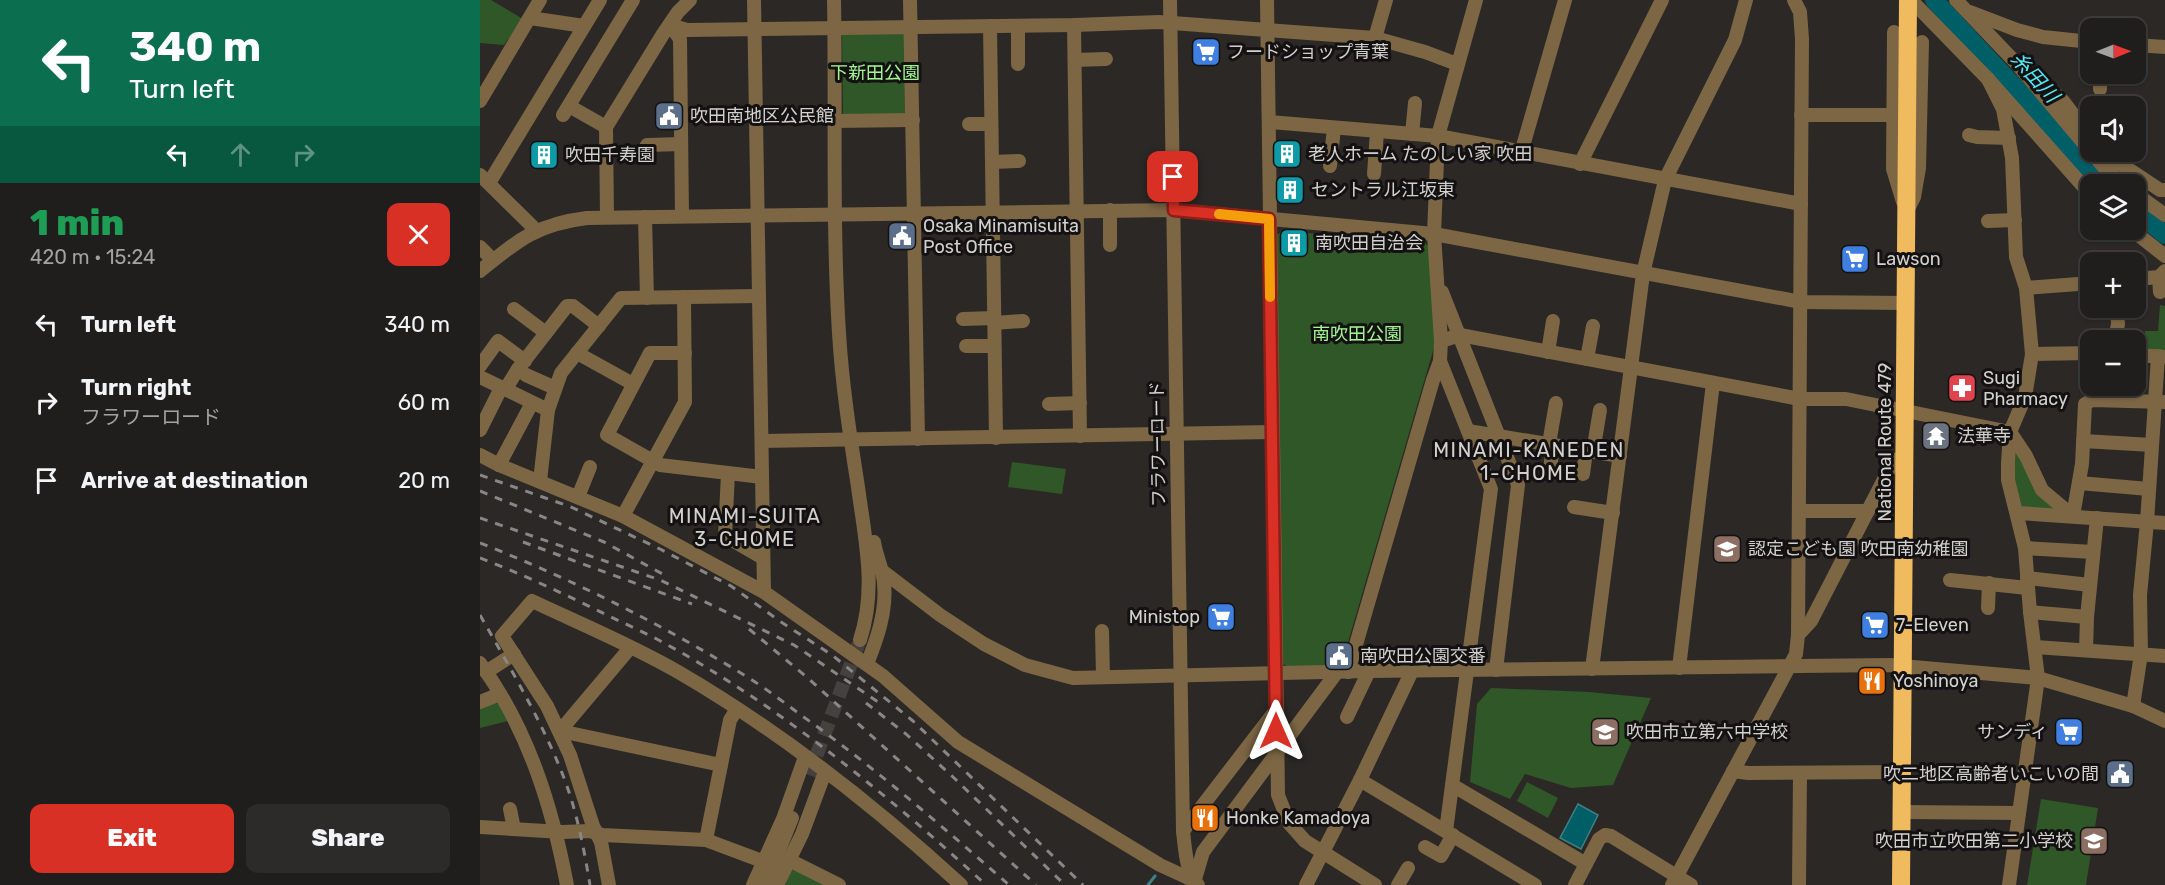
<!DOCTYPE html>
<html lang="en">
<head>
<meta charset="utf-8">
<style>
	:root { --surface:#201e1c; --page:#2d2b29; --text:#f1f3f6; --muted:#a2a2a3; --line:#3d3c3b; --accent:#d93025 }
	body { margin:0; font-family:Rubik,"Noto Sans JP",sans-serif; background:var(--page); color:var(--text); height:100vh; display:flex; flex-direction:column; font-size:22px; white-space:nowrap }
	* { box-sizing:border-box; margin:0 }
	p { font-size:20px; color:var(--muted) }
	.icon { flex:none; width:33px; height:33px; fill:none; stroke:currentColor; stroke-width:2; stroke-linecap:round; stroke-linejoin:round }
	.map { position:relative; flex:1; overflow:hidden }
	.sheet { display:flex; flex-direction:column; background:var(--surface); width:480px }
	.sheet>* { flex:none }
	.top-card { background:#0b6e4f; color:#fff; overflow:hidden }
	.needle { width:39px; rotate:89deg }
	.buttons { position:absolute; left:1600px; top:18px; display:grid; gap:12px }
	.buttons a { display:grid; place-items:center; width:66px; height:66px; border-radius:12px; background:var(--surface); box-shadow:0 2px 4px #0004,0 0 0 2px var(--line); font-size:30px }
	.pin { position:absolute; display:grid; place-items:center; width:51px; height:51px; color:#fff; margin:-26px; border-radius:12px; box-shadow:0 3px 9px #0006 }
	.me { position:absolute; width:66px; margin:-33px; rotate:0deg; stroke-linejoin:round; filter:drop-shadow(0 0 4px #0008) }
	.turn { display:flex; align-items:center; gap:21px; height:126px; padding:0 30px; font-size:27px }
	.turn .icon { width:78px; height:78px; stroke-width:2.5 }
	.turn b { display:block; font-size:42px; line-height:51px }
	.lanes { display:flex; align-items:center; height:57px; padding:0 30px; background:#0003; justify-content:center; gap:30px; direction:ltr }
	.lanes .off { opacity:.35 }
	.round { display:grid; place-items:center; flex:none; width:63px; height:63px; border-radius:12px; background:var(--page) }
	.head { display:flex; align-items:center; justify-content:space-between; height:102px; padding:0 30px }
	h1 { font-size:36px; font-weight:800; line-height:45px; color:#1e9e55 }
	.action { display:flex; gap:12px; margin-top:auto; padding:12px 30px }
	.action a { flex:1; height:69px; border-radius:12px; background:var(--accent); color:#fff; font-size:24px; font-weight:800; line-height:69px; text-align:center }
	.action a+a { background:var(--page); color:var(--text) }
	ul { padding:0; list-style:none }
	li { display:flex; align-items:center; gap:18px; height:78px; padding:0 30px }
	li div { flex:1 }
	li b { display:block; font-size:22px }
	li em { font-style:normal }
	main { display:flex; flex:1; min-height:0 }
	.map>svg:first-child { display:block }
	.green { fill:#2f5727 }
	.water { fill:#005e66; stroke:#3f8086; stroke-width:1.5 }
	.lines { fill:none; stroke-linecap:round; stroke-linejoin:round }
	.stream { stroke:#3f8086; stroke-width:3 }
	.river { stroke:#005e66; stroke-width:18 }
	.minor-tunnel { stroke:#44413f; stroke-width:14; stroke-dasharray:14 7; stroke-linecap:butt }
	.minor { stroke:#7c6644; stroke-width:14 }
	.highway { stroke:#f0ba5e; stroke-width:18 }
	.rail { stroke:#898785; stroke-width:3; stroke-dasharray:8 8; stroke-linecap:butt }
	.route-casing { stroke:#8d1f18; stroke-width:15 }
	.route { stroke:#d93025; stroke-width:10 }
	.slow { stroke:#f59e0b; stroke-width:10 }
	.labels { text-anchor:middle; stroke-width:6; stroke-linejoin:round; paint-order:stroke }
	.poi-label { font-size:18px; fill:#d3d1cf; stroke:#131111; text-anchor:start }
	.park-label { font-size:18px; fill:#a3f793; stroke:#131111 }
	.street-label { font-size:18px; fill:#d3d1cf; stroke:#131111 }
	.water-label { font-size:20px; font-style:italic; fill:#55e9f7; stroke:#131111 }
	.neighbourhood-label { font-size:20px; letter-spacing:1.5px; fill:#d3d1cf; stroke:#131111 }
</style>
</head>
<body>
<main>
<section class="sheet">
<div class="top-card">
<div class="turn"><svg class="icon" aria-label="left" viewBox="0 0 24 24"><path d="M17 20v-9H6M10 6l-5 5 5 5"/></svg><div><b>340 m</b>Turn left</div></div>
<div class="lanes"><svg class="icon" aria-label="left" viewBox="0 0 24 24"><path d="M17 20v-9H6M10 6l-5 5 5 5"/></svg><svg class="icon off" aria-label="ahead" viewBox="0 0 24 24"><path d="M12 20V5M6 11l6-6 6 6"/></svg><svg class="icon off" aria-label="right" viewBox="0 0 24 24"><path d="M7 20v-9h11M14 6l5 5-5 5"/></svg></div>
</div>
<div class="head"><div><h1>1 min</h1><p>420 m · 15:24</p></div><a class="round" style="background:#d93025;color:#fff"><svg class="icon" aria-label="close" viewBox="0 0 24 24"><path d="M6 6l12 12M18 6L6 18"/></svg></a></div>
<ul>
<li><svg class="icon" aria-label="left" viewBox="0 0 24 24"><path d="M17 20v-9H6M10 6l-5 5 5 5"/></svg><div><b>Turn left</b></div><em>340 m</em></li>
<li><svg class="icon" aria-label="right" viewBox="0 0 24 24"><path d="M7 20v-9h11M14 6l5 5-5 5"/></svg><div><b>Turn right</b><p>フラワーロード</p></div><em>60 m</em></li>
<li><svg class="icon" aria-label="arrive" viewBox="0 0 24 24"><path d="M6 21V4h12l-3 4 3 4H6"/></svg><div><b>Arrive at destination</b></div><em>20 m</em></li>
</ul>
<div class="action"><a>Exit</a><a>Share</a></div>
</section>
<div class="map">
<svg width="1685" height="885" viewBox="0 0 1685 885">
	<rect width="100%" height="100%" fill="#2b2826"/>
	<!-- green -->
	<g class="green">
		<polygon points="0,0 11,0 43,19 31,41 28,39 24,45 0,43"/>
		<polygon points="422,30 428,34 428,112 425,117 366,117 363,114 362,34"/>
		<polygon points="802,231 944,242 949,247 955,344 862,663 858,666 806,666 802,663 797,235"/>
		<polygon points="1680,305 1685,306 1685,354 1664,352 1665,331 1678,331"/>
		<polygon points="1536,447 1579,510 1542,507 1534,480"/>
		<polygon points="532,462 586,469 582,494 528,487"/>
		<polygon points="1011,688 1109,692 1171,698 1133,785 1091,788 1045,774 1030,799 990,782 997,704"/>
		<polygon points="13,702 19,704 28,721 0,728 0,708"/>
		<polygon points="1047,782 1078,798 1068,818 1037,801"/>
		<polygon points="1561,799 1618,808 1606,885 1547,885"/>
		<polygon points="315,868 349,885 305,885 310,871"/>
	</g>
	<!-- water -->
	<polygon class="water" points="1098,804 1118,815 1101,849 1080,838"/>
	<g class="lines">
		<!-- stream -->
		<polyline class="stream" points="668,885 675,876"/>
		<!-- river -->
		<g class="river">
			<polyline points="1454,0 1547,100 1595,157 1623,184"/>
			<polyline points="1656,211 1685,235"/>
		</g>
		<!-- minor-tunnel -->
		<polyline class="minor-tunnel" points="329,775 380,640"/>
		<!-- minor -->
		<g class="minor">
			<polyline points="274,0 284,592"/>
			<path d="M354,0C356,111 352,222 359,333C362,384 370,436 378,487C385,540 397,588 380,640"/>
			<polyline points="430,0 438,439"/>
			<path d="M690,0L703,831C705,848 706,873 718,885"/>
			<polyline points="787,0 798,795 809,823 825,841 895,885"/>
			<polyline points="1431,0 1508,79 1611,195"/>
			<polyline points="1476,0 1537,64 1622,165 1643,184"/>
			<polyline points="1490,12 1537,30 1563,37 1611,42"/>
			<polyline points="50,18 104,26"/>
			<polyline points="190,25 207,30 594,25 679,22 895,38 945,52 977,64"/>
			<polyline points="190,25 200,39 202,216"/>
			<polyline points="594,25 600,436"/>
			<polyline points="510,26 516,438"/>
			<polyline points="538,26 538,64"/>
			<polyline points="1414,32 1413,169 1423,202"/>
			<polyline points="895,38 906,0"/>
			<polyline points="1656,45 1685,47"/>
			<polyline points="595,60 626,59"/>
			<polyline points="1559,78 1583,101 1611,138"/>
			<polyline points="1508,79 1523,109 1532,158 1536,257 1546,288 1552,354 1545,397 1530,432 1528,463 1528,480 1545,548 1550,612 1558,678 1529,885"/>
			<polyline points="1620,89 1620,74"/>
			<polyline points="0,101 60,0"/>
			<polyline points="89,106 126,127"/>
			<polyline points="83,115 153,0"/>
			<polyline points="1321,115 1413,115"/>
			<polyline points="355,121 433,120"/>
			<polyline points="789,122 958,136 1321,204"/>
			<polyline points="489,124 511,124"/>
			<polyline points="932,134 935,103"/>
			<polyline points="1489,135 1497,137 1529,138"/>
			<polyline points="167,145 201,144"/>
			<polyline points="1623,152 1680,190 1685,190"/>
			<polyline points="1041,153 1085,0"/>
			<polyline points="512,162 539,161"/>
			<polyline points="1100,164 1182,0"/>
			<polyline points="850,166 854,128"/>
			<polyline points="894,174 897,132"/>
			<polyline points="0,175 56,230"/>
			<polyline points="9,183 120,0"/>
			<polyline points="1656,194 1685,215"/>
			<polyline points="1429,207 1434,197 1439,168 1442,42"/>
			<polyline points="630,210 630,245"/>
			<polyline points="127,217 126,127 183,34 198,12 210,0"/>
			<polyline points="165,217 167,298"/>
			<polyline points="1508,221 1535,220"/>
			<polyline points="1652,230 1685,256"/>
			<polyline points="0,247 13,260"/>
			<path d="M0,271C38,240 57,224 107,218L694,210L954,234L1321,302L1426,303"/>
			<polyline points="1679,277 1680,292"/>
			<polyline points="1656,279 1679,277 1685,271"/>
			<polyline points="1546,288 1611,283"/>
			<polyline points="962,292 1038,485 1016,670"/>
			<polyline points="34,309 66,333"/>
			<polyline points="483,319 514,318"/>
			<polyline points="514,323 543,321"/>
			<polyline points="1635,340 1638,324 1637,308"/>
			<polyline points="961,341 980,335 1320,399 1366,399 1530,432 1546,456 1562,490 1593,516 1602,464 1605,404 1612,400 1685,402"/>
			<polyline points="486,346 514,346"/>
			<polyline points="1068,352 1073,321"/>
			<polyline points="97,353 153,384"/>
			<polyline points="205,353 170,353 127,435 180,465 282,477"/>
			<polyline points="1552,354 1611,353"/>
			<polyline points="1656,355 1685,357"/>
			<polyline points="1107,359 1113,326"/>
			<polyline points="960,361 1011,489 966,831"/>
			<polyline points="0,366 18,341 45,361"/>
			<polyline points="38,369 46,375 75,388"/>
			<polyline points="0,377 68,410"/>
			<polyline points="25,390 38,369 87,306 93,306 119,326"/>
			<polyline points="569,404 600,403"/>
			<polyline points="0,430 21,388"/>
			<polyline points="988,431 1140,456"/>
			<polyline points="282,441 792,432"/>
			<polyline points="1603,441 1672,445"/>
			<polyline points="1113,452 1120,410"/>
			<polyline points="0,455 19,465 143,516 284,592 403,676 478,742 680,865 715,881"/>
			<polyline points="19,465 52,403"/>
			<polyline points="1070,472 1072,452 1070,438 1076,403"/>
			<polyline points="248,473 245,536 283,558"/>
			<polyline points="1103,474 1106,451"/>
			<polyline points="60,481 68,410 81,373 141,298 279,296"/>
			<polyline points="1599,483 1669,489"/>
			<polyline points="98,497 110,467"/>
			<polyline points="1094,507 1133,513"/>
			<polyline points="1319,511 1388,511"/>
			<polyline points="1538,513 1685,523"/>
			<polyline points="143,516 205,402 204,297"/>
			<polyline points="1545,548 1613,552"/>
			<polyline points="401,570 460,615 504,644 545,665 593,678 889,671 1410,665 1558,678 1653,706 1685,721"/>
			<polyline points="1547,578 1610,585"/>
			<polyline points="1470,580 1548,588"/>
			<polyline points="1508,608 1509,583"/>
			<polyline points="1550,612 1607,617"/>
			<polyline points="622,631 623,677"/>
			<polyline points="1318,635 1331,621 1414,460 1426,458"/>
			<polyline points="1555,647 1685,656"/>
			<polyline points="150,648 80,731 241,765"/>
			<polyline points="1606,650 1607,617 1617,518"/>
			<path d="M0,663C48,729 72,806 87,885"/>
			<path d="M387,664C397,639 407,611 404,583C403,569 396,556 394,542"/>
			<polyline points="1199,668 1233,383"/>
			<polyline points="1112,669 1163,274 1185,180 1255,40 1266,0"/>
			<polyline points="6,672 34,654"/>
			<polyline points="868,672 953,380 960,361 961,341 954,234 958,136 996,0"/>
			<polyline points="0,702 20,694"/>
			<polyline points="1653,706 1661,654 1660,595 1667,522 1678,356"/>
			<polyline points="867,717 889,671"/>
			<polyline points="1253,771 1268,773 1423,772"/>
			<polyline points="880,780 1055,885"/>
			<polyline points="972,785 1106,864"/>
			<polyline points="30,809 34,829"/>
			<polyline points="1422,812 1539,813"/>
			<polyline points="0,827 82,832 110,831 122,835 226,840 282,861"/>
			<polyline points="703,831 796,710"/>
			<polyline points="226,840 250,720 257,709"/>
			<polyline points="945,847 961,856 973,835"/>
			<polyline points="309,860 359,885"/>
			<polyline points="715,879 723,852 857,672"/>
			<path d="M129,885L121,842L113,826L90,755L67,706L22,636L52,601C101,624 154,646 200,673C301,732 395,806 481,885"/>
			<polyline points="273,885 303,819 325,757"/>
			<polyline points="285,885 312,818"/>
			<polyline points="297,885 322,834 345,772"/>
			<polyline points="826,885 880,780 932,671"/>
			<polyline points="918,885 928,868"/>
			<polyline points="1095,885 1119,839 1125,835 1131,836 1211,885"/>
			<polyline points="1192,885 1316,654 1318,635 1322,39 1320,12 1314,0"/>
			<polyline points="1319,885 1320,773"/>
		</g>
		<!-- highway -->
		<polyline class="highway" points="1421,885 1428,0"/>
		<!-- rail -->
		<g class="rail">
			<polyline points="0,475 91,507 180,549 251,586 301,622 352,655 433,721 603,885"/>
			<polyline points="0,491 124,542 188,577"/>
			<polyline points="0,518 180,580 314,645 401,704"/>
			<polyline points="43,542 212,604"/>
			<path d="M0,543C94,580 183,625 269,678C291,692 311,708 332,723C401,773 465,829 529,885"/>
			<path d="M0,558C42,574 84,594 125,614C145,624 166,633 186,644C302,708 409,796 506,885"/>
			<path d="M0,615C30,668 62,721 84,778C97,812 104,849 110,885"/>
			<polyline points="269,629 329,679 556,885"/>
			<polyline points="386,703 426,734 473,777 585,885"/>
		</g>
	</g>
	<g class="lines">
		<!-- route casing -->
		<g class="route-casing">
			<polyline id="route" points="693,177 694,210 789,219 796,731"/>
		</g>
		<!-- route -->
		<use href="#route" class="route"/>
		<!-- slow -->
		<polyline class="slow" points="739,214 789,219 790,297"/>
	</g>
	<!-- icons -->
	<defs>
		<g id="supermarket-square" transform="scale(1.5)"><rect x="-9" y="-9" width="18" height="18" rx="4" fill="#3f7fe0" stroke="#131111"/><path d="M-6-5.5h2.5l.6 2H6L4.5 2H-2.5L-4.4-4H-6ZM-1.5 3.2a1.3 1.3 0 1 0 .1 0ZM3 3.2a1.3 1.3 0 1 0 .1 0Z" fill="#fff"/></g>
		<g id="civic-square" transform="scale(1.5)"><rect x="-9" y="-9" width="18" height="18" rx="4" fill="#5c6f8a" stroke="#131111"/><path d="M-.6-6.5H3V-4.5H.6V-3L4-1V1h2V6H-6V1h2V-1L-.6-3ZM-1.2 2.5V6h2.4V2.5Z" fill="#fff"/></g>
		<g id="building-square" transform="scale(1.5)"><rect x="-9" y="-9" width="18" height="18" rx="4" fill="#0f9aa8" stroke="#131111"/><path d="M-4-6H4V6H1V3H-1V6H-4ZM-2.5-4.3h1.7v1.8h-1.7ZM.8-4.3h1.7v1.8H.8ZM-2.5-1h1.7V.8h-1.7ZM.8-1h1.7V.8H.8Z" fill="#fff"/></g>
		<g id="pharmacy-square" transform="scale(1.5)"><rect x="-9" y="-9" width="18" height="18" rx="4" fill="#e0444e" stroke="#131111"/><path d="M-2-6h4v4h4v4h-4v4h-4v-4h-4v-4h4Z" fill="#fff"/></g>
		<g id="temple-square" transform="scale(1.5)"><rect x="-9" y="-9" width="18" height="18" rx="4" fill="#6b7280" stroke="#131111"/><path d="M0-6L5-2H3V0L6.5 2.5H4V6H1.5V3h-3V6H-4V2.5H-6.5L-3 0V-2H-5Z" fill="#fff"/></g>
		<g id="school-square" transform="scale(1.5)"><rect x="-9" y="-9" width="18" height="18" rx="4" fill="#8d6e63" stroke="#131111"/><path d="M0-5L7-2L0 1L-7-2ZM-4 1L0 2.5L4 1V4Q0 6-4 4Z" fill="#fff"/></g>
		<g id="restaurant-square" transform="scale(1.5)"><rect x="-9" y="-9" width="18" height="18" rx="4" fill="#e8710a" stroke="#131111"/><path d="M-5-6h1v4h1v-4h1v4h1v-4h1v5L-1.5 .5V6h-2V.5L-5-1ZM5-6V6H3V1.5H1.5Q1.5-4 5-6Z" fill="#fff"/></g>
	</defs>
	<g fill-rule="evenodd">
		<use href="#supermarket-square" x="726" y="52"/>
		<use href="#civic-square" x="189" y="116"/>
		<use href="#building-square" x="807" y="154"/>
		<use href="#building-square" x="64" y="155"/>
		<use href="#building-square" x="810" y="190"/>
		<use href="#civic-square" x="422" y="236"/>
		<use href="#building-square" x="814" y="243"/>
		<use href="#supermarket-square" x="1375" y="259"/>
		<use href="#pharmacy-square" x="1482" y="388"/>
		<use href="#temple-square" x="1456" y="436"/>
		<use href="#school-square" x="1247" y="549"/>
		<use href="#supermarket-square" x="741" y="617"/>
		<use href="#supermarket-square" x="1395" y="625"/>
		<use href="#civic-square" x="859" y="656"/>
		<use href="#restaurant-square" x="1392" y="681"/>
		<use href="#school-square" x="1125" y="732"/>
		<use href="#supermarket-square" x="1589" y="732"/>
		<use href="#civic-square" x="1640" y="774"/>
		<use href="#restaurant-square" x="725" y="818"/>
		<use href="#school-square" x="1614" y="841"/>
	</g>
	<g class="labels">
		<!-- poi labels -->
		<g class="poi-label">
			<text x="747" y="58">フードショップ青葉</text>
			<text x="210" y="122">吹田南地区公民館</text>
			<text x="828" y="160">老人ホーム たのしい家 吹田</text>
			<text x="85" y="161">吹田千寿園</text>
			<text x="831" y="196">セントラル江坂東</text>
			<text x="443" y="232">Osaka Minamisuita<tspan x="443" dy="21">Post Office</tspan></text>
			<text x="835" y="249">南吹田自治会</text>
			<text x="1396" y="265">Lawson</text>
			<text x="1503" y="384">Sugi<tspan x="1503" dy="21">Pharmacy</tspan></text>
			<text x="1477" y="442">法華寺</text>
			<text x="1268" y="555">認定こども園 吹田南幼稚園</text>
			<text x="720" y="623" text-anchor="end">Ministop</text>
			<text x="1416" y="631">7-Eleven</text>
			<text x="880" y="662">南吹田公園交番</text>
			<text x="1413" y="687">Yoshinoya</text>
			<text x="1146" y="738">吹田市立第六中学校</text>
			<text x="1568" y="738" text-anchor="end">サンディ</text>
			<text x="1619" y="780" text-anchor="end">吹二地区高齢者いこいの間</text>
			<text x="746" y="824">Honke Kamadoya</text>
			<text x="1593" y="847" text-anchor="end">吹田市立吹田第二小学校</text>
		</g>
		<!-- park labels -->
		<g class="park-label">
			<text x="395" y="79">下新田公園</text>
			<text x="877" y="340">南吹田公園</text>
		</g>
		<!-- street labels -->
		<g class="street-label">
			<text transform="translate(1405 442) rotate(-90)" y="6">National Route 479</text>
			<text transform="translate(678 444) rotate(-91)" y="6">フラワーロード</text>
		</g>
		<!-- water labels -->
		<g class="water-label">
			<text transform="translate(1555 77) rotate(48)" y="7">糸田川</text>
		</g>
		<!-- neighbourhood labels -->
		<g class="neighbourhood-label">
			<text x="1049" y="457">MINAMI-KANEDEN<tspan x="1049" dy="23">1-CHOME</tspan></text>
			<text x="265" y="523">MINAMI-SUITA<tspan x="265" dy="23">3-CHOME</tspan></text>
		</g>
	</g>
</svg>
<div class="buttons">
<a><svg class="needle" viewBox="-14 -14 28 28"><path d="M0-13l5 13h-10z" fill="#e53935"/><path d="M0 13l5-13h-10z" fill="#a2a2a3"/></svg></a>
<a><svg class="icon" aria-label="sound" viewBox="0 0 24 24"><path d="M4 9h4l5-4v14l-5-4H4zM17 9q2 3 0 6"/></svg></a>
<a><svg class="icon" aria-label="layers" viewBox="0 0 24 24"><path d="M12 4l9 5-9 5-9-5zM3 14l9 5 9-5"/></svg></a>
<a>+</a>
<a>−</a>
</div>
<div class="pin" style="left:693px;top:177px;background:#d93025"><svg class="icon" aria-label="arrive" viewBox="0 0 24 24"><path d="M6 21V4h12l-3 4 3 4H6"/></svg></div>
<svg class="me" style="left:796px;top:731px" viewBox="-20 -20 40 40"><path d="M0-17L14 15 0 8-14 15z" fill="#d93025" stroke="#fff" stroke-width="4"/></svg>
</div>
</main>
</body>
</html>
